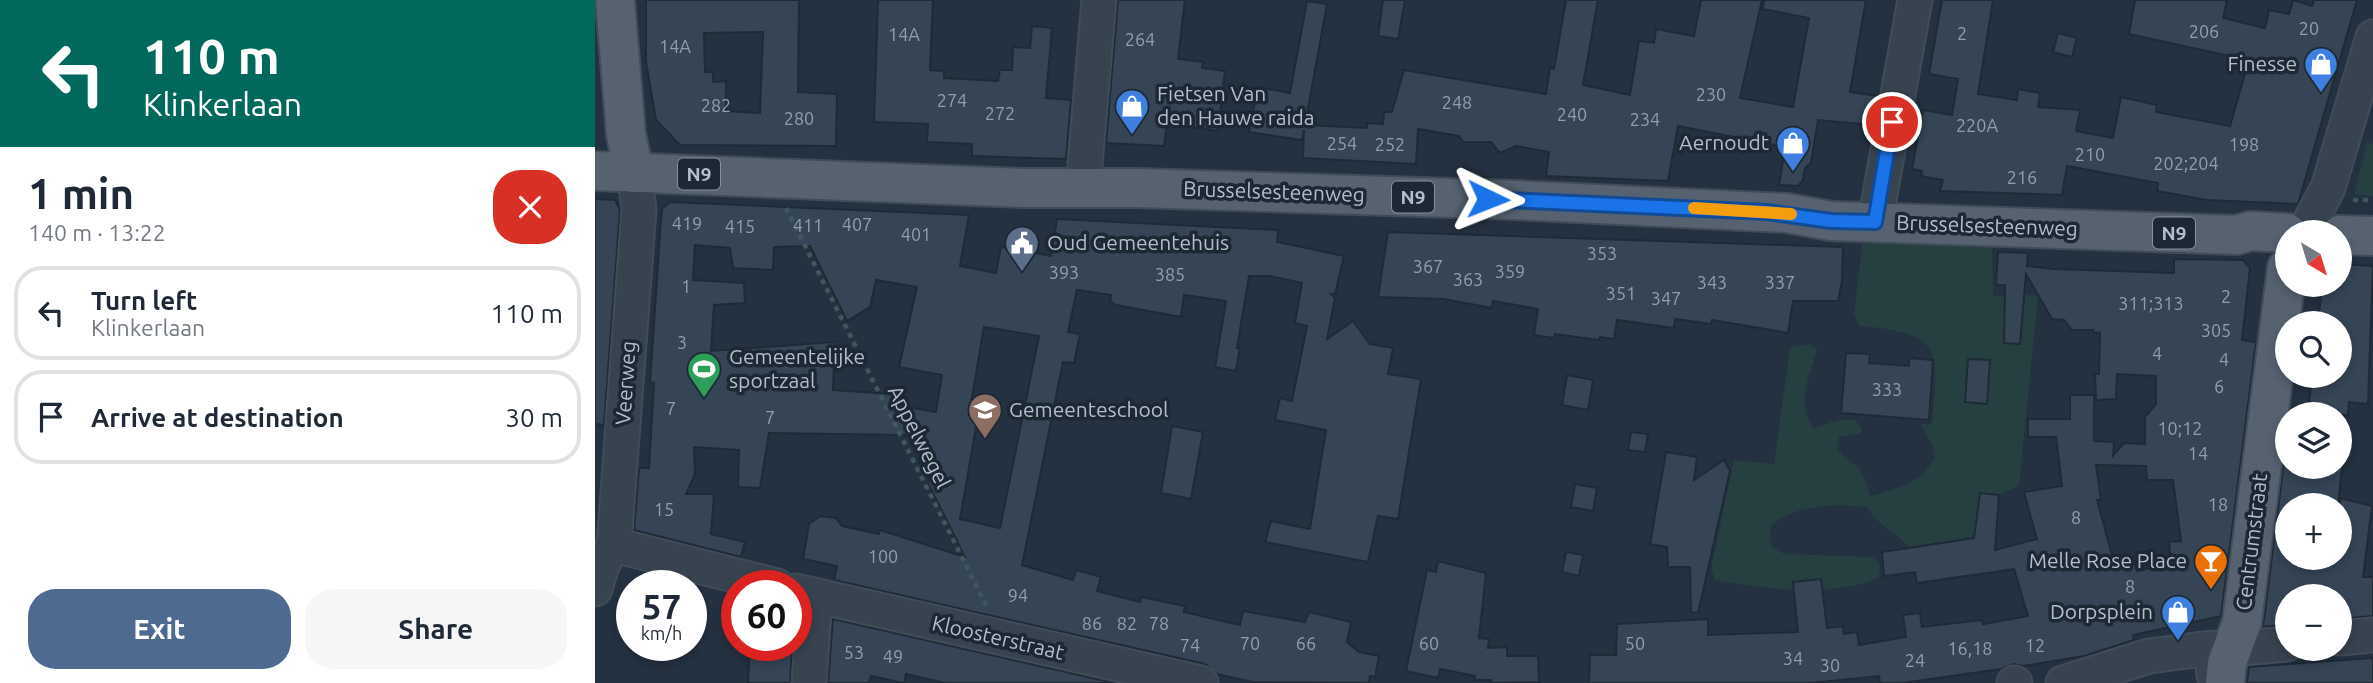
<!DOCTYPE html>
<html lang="en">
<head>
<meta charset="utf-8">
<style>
	:root { --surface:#fff; --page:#f6f6f7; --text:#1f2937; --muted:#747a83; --line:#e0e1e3; --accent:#4e6a90 }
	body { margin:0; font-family:Ubuntu,sans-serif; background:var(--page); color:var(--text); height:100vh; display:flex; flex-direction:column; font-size:26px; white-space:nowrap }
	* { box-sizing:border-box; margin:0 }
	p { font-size:23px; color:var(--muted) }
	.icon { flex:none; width:38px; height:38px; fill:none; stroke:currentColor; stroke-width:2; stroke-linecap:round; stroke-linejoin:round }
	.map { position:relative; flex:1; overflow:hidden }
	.drawer { display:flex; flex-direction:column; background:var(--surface); width:595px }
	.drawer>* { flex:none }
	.guide { background:#00695c; color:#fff; overflow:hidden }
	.needle { width:46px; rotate:142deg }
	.controls { position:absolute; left:1680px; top:220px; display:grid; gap:14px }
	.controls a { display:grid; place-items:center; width:77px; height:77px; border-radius:50%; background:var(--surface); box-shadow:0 4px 10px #0003; font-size:35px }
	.speed { position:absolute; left:21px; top:570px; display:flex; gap:14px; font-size:35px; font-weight:700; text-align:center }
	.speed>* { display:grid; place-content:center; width:91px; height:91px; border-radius:50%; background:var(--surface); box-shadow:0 4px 10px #0003; line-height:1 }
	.speed small { font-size:18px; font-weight:400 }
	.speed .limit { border:10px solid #d22; background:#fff; color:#111 }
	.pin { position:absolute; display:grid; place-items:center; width:60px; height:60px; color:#fff; margin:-30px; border:4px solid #fff; border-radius:50%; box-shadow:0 2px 7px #0007 }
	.me { position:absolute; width:77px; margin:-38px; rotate:92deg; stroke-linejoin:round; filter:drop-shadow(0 0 5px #0008) }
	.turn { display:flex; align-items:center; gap:24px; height:147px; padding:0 28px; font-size:32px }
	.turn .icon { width:91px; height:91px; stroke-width:2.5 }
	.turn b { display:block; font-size:49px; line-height:60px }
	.round { display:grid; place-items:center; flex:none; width:74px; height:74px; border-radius:28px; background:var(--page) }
	.summary { display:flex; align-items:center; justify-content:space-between; height:119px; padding:0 28px }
	h1 { font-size:42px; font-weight:700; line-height:52px }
	.action { display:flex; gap:14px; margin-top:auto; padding:14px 28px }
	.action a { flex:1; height:80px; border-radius:28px; background:var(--accent); color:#fff; font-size:28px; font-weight:700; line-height:80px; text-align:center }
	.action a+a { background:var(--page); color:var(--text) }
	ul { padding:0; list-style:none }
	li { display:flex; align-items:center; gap:21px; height:94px; margin:0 14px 10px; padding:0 14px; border:4px solid var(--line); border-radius:28px }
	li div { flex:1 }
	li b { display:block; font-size:26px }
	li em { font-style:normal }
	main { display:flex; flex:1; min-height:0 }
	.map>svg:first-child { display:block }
	.green { fill:#263f41 }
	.building { fill:#354556; stroke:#1f2a37; stroke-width:2; fill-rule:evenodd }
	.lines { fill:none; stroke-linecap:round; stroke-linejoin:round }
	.minor-casing { stroke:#414c59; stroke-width:37 }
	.major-casing { stroke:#414c59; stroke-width:42 }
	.path { stroke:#3f5859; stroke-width:4.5; stroke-dasharray:5 5; stroke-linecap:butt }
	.minor { stroke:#384350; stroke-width:33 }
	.major { stroke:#566270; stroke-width:38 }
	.route-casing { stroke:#114b97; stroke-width:18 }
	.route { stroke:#1a73e8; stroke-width:12 }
	.slow { stroke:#f59e0b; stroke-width:12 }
	.labels { text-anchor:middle; stroke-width:7; stroke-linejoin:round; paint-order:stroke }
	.number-label { font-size:18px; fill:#929eab }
	.shield { fill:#1d2835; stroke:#87919d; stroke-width:2 }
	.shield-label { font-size:19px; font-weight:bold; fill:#b4beca }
	.poi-label { font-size:21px; fill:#b4beca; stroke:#1d2835; text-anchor:end }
	.street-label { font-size:21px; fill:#b4beca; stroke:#1d2835 }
</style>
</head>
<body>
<main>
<section class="drawer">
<div class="guide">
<div class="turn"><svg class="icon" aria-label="left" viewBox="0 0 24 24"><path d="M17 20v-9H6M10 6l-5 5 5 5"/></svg><div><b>110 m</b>Klinkerlaan</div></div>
</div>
<div class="summary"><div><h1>1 min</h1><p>140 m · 13:22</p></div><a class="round" style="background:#d93025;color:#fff"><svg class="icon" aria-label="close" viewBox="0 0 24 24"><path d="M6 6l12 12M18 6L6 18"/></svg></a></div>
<ul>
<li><svg class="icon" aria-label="left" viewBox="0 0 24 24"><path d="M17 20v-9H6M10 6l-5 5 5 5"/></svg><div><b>Turn left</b><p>Klinkerlaan</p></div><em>110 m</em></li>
<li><svg class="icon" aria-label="arrive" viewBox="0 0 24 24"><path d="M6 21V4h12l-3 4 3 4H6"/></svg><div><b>Arrive at destination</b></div><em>30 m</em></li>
</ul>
<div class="action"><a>Exit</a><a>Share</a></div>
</section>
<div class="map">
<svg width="1778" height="683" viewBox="0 0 1778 683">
	<rect width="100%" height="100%" fill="#243140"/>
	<!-- green -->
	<g class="green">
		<polygon points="1772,142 1778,144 1778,196 1759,194"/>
		<path d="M1268,238L1397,241L1398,296L1443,295L1424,486L1403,495L1398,549L1319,553C1307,535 1283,527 1272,507C1238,504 1202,503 1175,527L1176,546L1189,554L1278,557L1285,565L1284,578C1235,598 1171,589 1120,580L1116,569L1139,460L1179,464L1195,347L1215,344L1222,350C1213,381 1202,399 1218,429C1232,424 1261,409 1267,430L1264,434L1244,437L1242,449C1262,469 1268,465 1275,496C1302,489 1326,484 1340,457L1337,445L1326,424L1337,425C1342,350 1351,333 1264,326L1259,313Z"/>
	</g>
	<!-- building -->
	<g class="building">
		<path d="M51,0H204L203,92L242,94L241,146L85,145L61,120L51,62ZM168,32L165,113L131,111V81L118,82V72H110L109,33Z"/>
		<polygon points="283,0 338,0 335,70 349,71 349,78 403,81 405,70 417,70 418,47 435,48 437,26 457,28 451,98 476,100 471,159 377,156 377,144 332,142 333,124 279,122"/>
		<polygon points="523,0 590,0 583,59 608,62 607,68 630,71 623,131 572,124 569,146 511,143"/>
		<polygon points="788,0 810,0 803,39 783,36"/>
		<polygon points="971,0 1003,0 988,85 1035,95 1044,41 1059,43 1061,29 1099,36 1106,0 1167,0 1145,98 1198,107 1214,18 1168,9 1169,0 1271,0 1255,92 1283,96 1278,125 1223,120 1216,163 1210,168 1208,180 1203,186 1184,185 1190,147 1083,126 1073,181 951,176 954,152 921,146 905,153 896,142 868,142 864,136 823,129 821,164 708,158 709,130 707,140 654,132 663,87 695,93 712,1 732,4 710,125 772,128 772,123 788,124 789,112 797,112 809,70 951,94 955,67 959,69"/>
		<polygon points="1347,0 1398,0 1383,94 1422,100 1423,89 1445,93 1443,107 1485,110 1481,131 1518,138 1526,97 1562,105 1561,112 1635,126 1651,70 1637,67 1639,57 1534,34 1540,0 1632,0 1628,18 1670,28 1674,10 1694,14 1698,0 1717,6 1719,0 1762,0 1703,204 1612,200 1562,191 1563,183 1472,166 1467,195 1345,191 1348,180 1326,176 1327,171 1317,169 1328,110 1357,115 1363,79 1334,74"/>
		<polygon points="1463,33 1482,38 1477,57 1458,52"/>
		<polygon points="0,199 20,200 25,210 9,425 0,424"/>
		<path d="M75,202L374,215L365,266L401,273L406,247L456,256L462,219L683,230L682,242L749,256L740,294H736L740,298L732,339L758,321L775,344L798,348L793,374L826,379L803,519L783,516L773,562L670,542L676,521L715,529L731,430L680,420L685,398L697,401L712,326L700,323L707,283L675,276H654L642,348H645L641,371L620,367L631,301L589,295L586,317L521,305L515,301L516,295L482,290L473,332L485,334L479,363L468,362L427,565L478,580L481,570L506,577L502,591L545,602L546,597L590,606L589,612L645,625L648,611L710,622L714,612L756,622L752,642L764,652L784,656L780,677L775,676L774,683L657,682L622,674L610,664L239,580L242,566L208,559L214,524L225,516L241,518L247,526L284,534L285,530L370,557L333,483L336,465L324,463L328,439L309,435L174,433L165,488L143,487L144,450L99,447L100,474L91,494H119L116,534L150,542L146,557L39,530L44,468H54L59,383L55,382L66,219L67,209ZM100,245L135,248L138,268L178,270L179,247L215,246L252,321L275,307L281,280L322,287L304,367L347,375L341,412L295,404L298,394L238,390L240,342L116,351L119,305L150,303L149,283L98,280ZM389,327L444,336L405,528L365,519L383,417L374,415Z"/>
		<polygon points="793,232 1248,247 1247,281 1243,301 1198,301 1193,333 1117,320 1116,324 1080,319 1079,328 1022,320 1019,339 1005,337 1004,340 960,334 959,338 939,335 943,309 898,301 897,308 849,299 783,297"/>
		<path d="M1403,252L1433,253L1432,266L1459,269L1579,273V259L1648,260L1655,268L1647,340L1661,342L1626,616L1538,635L1539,640L1489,656L1428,666L1418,664L1406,669L1307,683H1285L1284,676L1217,683H994L995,655H1021L1022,624L1113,619V635L1203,632L1198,582L1226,579L1232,628L1248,626L1249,634L1262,632L1264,645L1311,637L1308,615L1325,613L1327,627L1387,620L1388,624L1433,616L1419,569L1322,583L1320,572L1289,576L1287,552L1379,538L1385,493L1404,495L1400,550L1442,539L1429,492L1467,486L1461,437H1433V419H1475V395H1499V441L1519,442L1518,456L1529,443L1550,444V417L1561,404V376L1522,374L1521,399L1501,400L1500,374H1504L1505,333L1498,332V330H1477L1469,320L1457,319L1431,274L1425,344L1409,343L1410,285H1401ZM1501,465L1551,466L1552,480H1578L1586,541L1574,542L1576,564L1542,571L1538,557L1519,562L1502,500H1506Z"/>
		<polygon points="1745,264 1778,266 1773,404 1754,402 1753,415 1713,415 1717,376 1745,376 1745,324 1723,324 1727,285 1745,285"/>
		<polygon points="1251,353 1275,354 1274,363 1314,366 1314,358 1338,360 1334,420 1246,413"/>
		<polygon points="1373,359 1395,360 1392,404 1370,402"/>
		<polygon points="972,375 998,380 993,410 967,405"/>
		<polygon points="577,426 608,432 596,499 566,493"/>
		<polygon points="1036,432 1053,434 1050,452 1033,450"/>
		<polygon points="1692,439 1692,467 1747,467 1743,506 1692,506 1692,558 1745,558 1745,498 1777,506 1768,577 1778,577 1778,616 1745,619 1745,597 1692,597 1692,625 1668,627"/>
		<polygon points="1071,452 1102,457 1099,480 1129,460 1135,471 1103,613 1096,612 1095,567 1073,567 1072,547 1055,544"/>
		<polygon points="980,484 1002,488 998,511 976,507"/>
		<polygon points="971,552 988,555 984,576 967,572"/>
		<polygon points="843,561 891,573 884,638 894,639 893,648 912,647 912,656 943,656 944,682 896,683 896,680 879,680 880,676 845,669 843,678 811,671 832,570 841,572"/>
		<polygon points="238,619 519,683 350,683 311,674 309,683 276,676 274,683 233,683"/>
		<polygon points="155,646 197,649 195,683 153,683"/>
		<polygon points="1778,658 1778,683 1652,683 1654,667"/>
	</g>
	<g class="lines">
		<!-- minor casing -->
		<g class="minor-casing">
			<g id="minor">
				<polyline points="488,188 504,0"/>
				<polyline points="1280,222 1320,0"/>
				<polyline points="1709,233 1733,188 1778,37"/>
				<polyline points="19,545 182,586"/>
				<polyline points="0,589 7,565 19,545 44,209 39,173"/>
				<polyline points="201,591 606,683"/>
				<polyline points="1745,638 1778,635"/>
				<polyline points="1638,649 1692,644"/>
				<polyline points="214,683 220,596"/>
				<polyline points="1419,683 1420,683"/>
				<polyline points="1468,683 1554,656 1616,648 1619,675"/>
			</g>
		</g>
		<!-- major casing -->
		<g class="major-casing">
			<g id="major">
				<polyline points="20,0 31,134 39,173"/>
				<polyline points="0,171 427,188 544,188 920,200 1192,213 1236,221 1642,235 1655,231 1692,233"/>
				<polyline points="1745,235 1778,236"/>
				<polyline points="1630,683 1632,663 1647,622 1692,268"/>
			</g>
		</g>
		<!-- path -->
		<g class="path">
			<polyline points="1758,200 1778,200"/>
			<polyline points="191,208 392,607"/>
		</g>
		<!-- minor -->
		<use href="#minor" class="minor"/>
		<!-- major -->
		<use href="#major" class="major"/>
	</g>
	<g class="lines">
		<!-- route casing -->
		<g class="route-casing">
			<polyline id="route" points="893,199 1172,212 1236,221 1280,222 1297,122"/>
		</g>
		<!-- route -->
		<use href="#route" class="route"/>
		<!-- slow -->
		<polyline class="slow" points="1099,208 1196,214"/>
	</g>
	<!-- icons -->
	<defs>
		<g id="shop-pin" transform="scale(1.75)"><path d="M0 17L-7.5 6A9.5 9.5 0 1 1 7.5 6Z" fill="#3f7fe0" stroke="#1d2835"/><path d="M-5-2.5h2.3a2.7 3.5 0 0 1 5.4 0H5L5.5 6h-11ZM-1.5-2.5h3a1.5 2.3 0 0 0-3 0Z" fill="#fff"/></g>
		<g id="civic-pin" transform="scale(1.75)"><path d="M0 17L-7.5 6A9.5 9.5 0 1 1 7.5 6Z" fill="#5c6f8a" stroke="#1d2835"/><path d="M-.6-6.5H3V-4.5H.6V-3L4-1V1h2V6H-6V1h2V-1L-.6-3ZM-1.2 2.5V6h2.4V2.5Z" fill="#fff"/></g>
		<g id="stadium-pin" transform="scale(1.75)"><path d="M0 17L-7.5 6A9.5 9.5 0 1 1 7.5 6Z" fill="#2e9e5b" stroke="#1d2835"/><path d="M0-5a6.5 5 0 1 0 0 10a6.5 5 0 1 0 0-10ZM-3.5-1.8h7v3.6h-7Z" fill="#fff"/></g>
		<g id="school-pin" transform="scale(1.75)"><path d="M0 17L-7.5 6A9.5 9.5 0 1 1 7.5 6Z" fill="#8d6e63" stroke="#1d2835"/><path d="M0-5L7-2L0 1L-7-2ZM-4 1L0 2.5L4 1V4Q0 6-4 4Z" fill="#fff"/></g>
		<g id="bar-pin" transform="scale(1.75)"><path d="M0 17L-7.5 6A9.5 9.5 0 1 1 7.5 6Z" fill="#e8710a" stroke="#1d2835"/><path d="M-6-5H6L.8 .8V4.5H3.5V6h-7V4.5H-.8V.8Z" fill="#fff"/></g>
	</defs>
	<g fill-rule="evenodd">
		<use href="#shop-pin" x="1726" y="64"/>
		<use href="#shop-pin" x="537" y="106"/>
		<use href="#shop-pin" x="1198" y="143"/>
		<use href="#civic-pin" x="427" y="243"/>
		<use href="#stadium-pin" x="109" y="369"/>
		<use href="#school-pin" x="390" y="410"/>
		<use href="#bar-pin" x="1616" y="561"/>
		<use href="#shop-pin" x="1583" y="612"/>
	</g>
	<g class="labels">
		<!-- number labels -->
		<g class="number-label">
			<text x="1714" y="35">20</text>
			<text x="1609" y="38">206</text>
			<text x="1367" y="40">2</text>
			<text x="309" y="41">14A</text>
			<text x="545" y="46">264</text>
			<text x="80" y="53">14A</text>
			<text x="1116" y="101">230</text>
			<text x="357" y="107">274</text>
			<text x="862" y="109">248</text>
			<text x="121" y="112">282</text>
			<text x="405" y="120">272</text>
			<text x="977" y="121">240</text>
			<text x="204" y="125">280</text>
			<text x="1050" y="126">234</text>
			<text x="1382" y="132">220A</text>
			<text x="747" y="150">254</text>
			<text x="795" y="151">252</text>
			<text x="1649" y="151">198</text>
			<text x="1495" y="161">210</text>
			<text x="1591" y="170">202;204</text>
			<text x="1427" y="184">216</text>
			<text x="92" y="230">419</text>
			<text x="262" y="231">407</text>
			<text x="213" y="232">411</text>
			<text x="145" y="233">415</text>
			<text x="321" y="241">401</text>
			<text x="1007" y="260">353</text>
			<text x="833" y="273">367</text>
			<text x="915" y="278">359</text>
			<text x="469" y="279">393</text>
			<text x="575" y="281">385</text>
			<text x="873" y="286">363</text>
			<text x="1117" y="289">343</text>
			<text x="1185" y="289">337</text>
			<text x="91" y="293">1</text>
			<text x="1026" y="300">351</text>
			<text x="1631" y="303">2</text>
			<text x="1071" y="305">347</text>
			<text x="1556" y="310">311;313</text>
			<text x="1621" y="337">305</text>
			<text x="87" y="349">3</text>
			<text x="1562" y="360">4</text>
			<text x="1629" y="366">4</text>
			<text x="1624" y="393">6</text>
			<text x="1292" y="396">333</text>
			<text x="76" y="415">7</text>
			<text x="175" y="424">7</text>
			<text x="1585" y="435">10;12</text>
			<text x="1603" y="460">14</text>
			<text x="1623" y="511">18</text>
			<text x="69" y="516">15</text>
			<text x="1481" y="524">8</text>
			<text x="288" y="563">100</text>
			<text x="1535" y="593">8</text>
			<text x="423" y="602">94</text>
			<text x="497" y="630">86</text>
			<text x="532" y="630">82</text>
			<text x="564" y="630">78</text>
			<text x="655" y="650">70</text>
			<text x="711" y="650">66</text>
			<text x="834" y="650">60</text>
			<text x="1040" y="650">50</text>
			<text x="595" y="652">74</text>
			<text x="1440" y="652">12</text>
			<text x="1375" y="655">16,18</text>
			<text x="259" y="659">53</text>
			<text x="298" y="663">49</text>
			<text x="1198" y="665">34</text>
			<text x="1320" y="667">24</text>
			<text x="1235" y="672">30</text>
		</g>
		<!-- shield labels -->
		<g class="shield">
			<rect x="83" y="158.5" width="42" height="31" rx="5"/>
			<rect x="797" y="181.5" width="42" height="31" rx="5"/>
			<rect x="1558" y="217.5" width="42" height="31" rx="5"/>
		</g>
		<g class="shield-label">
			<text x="104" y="181">N9</text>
			<text x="818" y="204">N9</text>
			<text x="1579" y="240">N9</text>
		</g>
		<!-- poi labels -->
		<g class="poi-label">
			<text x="1702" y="71">Finesse</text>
			<text x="562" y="101" text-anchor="start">Fietsen Van<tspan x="562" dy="24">den Hauwe raida</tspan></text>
			<text x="1174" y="150">Aernoudt</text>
			<text x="452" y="250" text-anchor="start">Oud Gemeentehuis</text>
			<text x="134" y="364" text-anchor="start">Gemeentelijke<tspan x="134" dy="24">sportzaal</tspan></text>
			<text x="414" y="417" text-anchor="start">Gemeenteschool</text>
			<text x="1592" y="568">Melle Rose Place</text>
			<text x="1558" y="619">Dorpsplein</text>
		</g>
		<!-- street labels -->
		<g class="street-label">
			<text transform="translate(679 192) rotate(2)" y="7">Brusselsesteenweg</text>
			<text transform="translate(1392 226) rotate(2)" y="7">Brusselsesteenweg</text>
			<text transform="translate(31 383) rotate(-86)" y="7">Veerweg</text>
			<text transform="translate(324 437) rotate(63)" y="7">Appelwegel</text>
			<text transform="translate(1657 542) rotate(-83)" y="7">Centrumstraat</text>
			<text transform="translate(403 638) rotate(13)" y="7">Kloosterstraat</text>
		</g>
	</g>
</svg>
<div class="controls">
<a><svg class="needle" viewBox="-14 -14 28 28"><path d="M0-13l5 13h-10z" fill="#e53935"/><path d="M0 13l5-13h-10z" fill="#747a83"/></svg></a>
<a><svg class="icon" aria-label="search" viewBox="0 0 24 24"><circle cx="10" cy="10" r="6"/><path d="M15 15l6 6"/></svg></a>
<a><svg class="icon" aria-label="layers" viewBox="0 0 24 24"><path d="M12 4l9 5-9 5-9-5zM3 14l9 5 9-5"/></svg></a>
<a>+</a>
<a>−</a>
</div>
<div class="speed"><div>57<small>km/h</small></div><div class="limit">60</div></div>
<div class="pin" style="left:1297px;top:122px;background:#d93025"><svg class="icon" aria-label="arrive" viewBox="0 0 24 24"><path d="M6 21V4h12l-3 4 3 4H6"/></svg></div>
<svg class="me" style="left:893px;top:199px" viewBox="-20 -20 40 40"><path d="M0-17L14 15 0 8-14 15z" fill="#1a73e8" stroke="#fff" stroke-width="4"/></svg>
</div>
</main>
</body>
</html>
